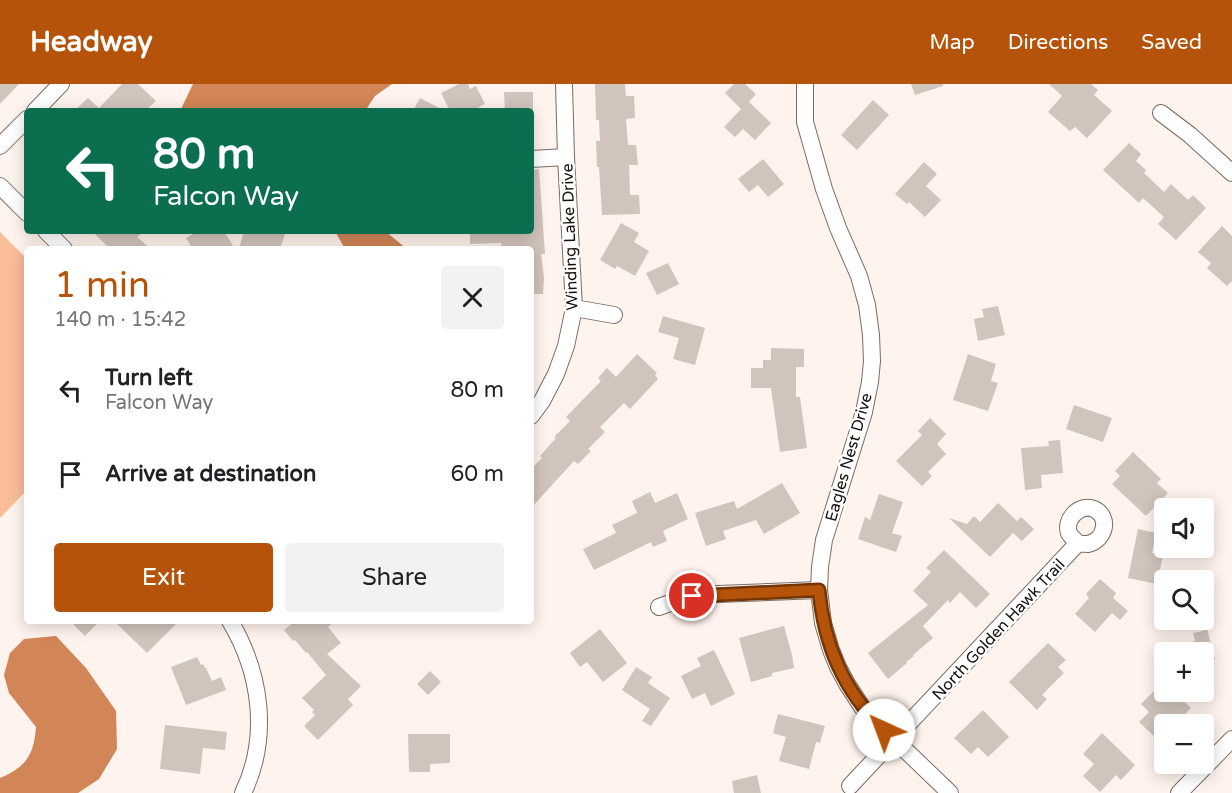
<!DOCTYPE html>
<html lang="en">
<head>
<meta charset="utf-8">
<style>
	:root { --surface:#fff; --page:#f2f2f2; --text:#202124; --muted:#757577; --accent:#b45309 }
	body { margin:0; font-family:"Varela Round",sans-serif; background:var(--page); color:var(--text); height:100vh; display:flex; flex-direction:column; font-size:22px; white-space:nowrap }
	* { box-sizing:border-box; margin:0 }
	p { font-size:20px; color:var(--muted) }
	.icon { flex:none; width:33px; height:33px; fill:none; stroke:currentColor; stroke-width:2; stroke-linecap:round; stroke-linejoin:round }
	.map { position:relative; flex:1; overflow:hidden }
	.side { position:absolute; left:24px; top:162px; width:510px; height:378px; display:flex; flex-direction:column; background:var(--surface); border-radius:6px; box-shadow:0 3px 15px #0003 }
	.side>* { flex:none }
	.top-card { position:absolute; left:24px; top:24px; width:510px; height:126px; border-radius:6px; box-shadow:0 3px 15px #0003; background:#0b6e4f; color:#fff; overflow:hidden }
	.buttons { position:absolute; left:1154px; top:414px; display:grid; gap:12px }
	.buttons a { display:grid; place-items:center; width:60px; height:60px; border-radius:6px; background:var(--surface); box-shadow:0 3px 15px #0003; font-size:30px }
	.pin { position:absolute; display:grid; place-items:center; width:51px; height:51px; color:#fff; margin:-26px; border:3px solid #fff; border-radius:50%; box-shadow:0 2px 6px #0007 }
	.me { position:absolute; width:66px; margin:-33px; rotate:317deg; stroke-linejoin:round; filter:drop-shadow(0 0 4px #0008) }
	.turn { display:flex; align-items:center; gap:21px; height:126px; padding:0 30px; font-size:27px }
	.turn .icon { width:78px; height:78px; stroke-width:2.5 }
	.turn b { display:block; font-size:42px; line-height:51px }
	.round { display:grid; place-items:center; flex:none; width:63px; height:63px; border-radius:6px; background:var(--page) }
	.summary { display:flex; align-items:center; justify-content:space-between; height:102px; padding:0 30px }
	h1 { font-size:36px; font-weight:600; line-height:45px; color:var(--accent) }
	.button { display:flex; gap:12px; margin-top:auto; padding:12px 30px }
	.button a { flex:1; height:69px; border-radius:6px; background:var(--accent); color:#fff; font-size:24px; font-weight:600; line-height:69px; text-align:center }
	.button a+a { background:var(--page); color:var(--text) }
	ul { padding:0; list-style:none }
	li { display:flex; align-items:center; gap:18px; height:84px; padding:0 30px }
	li div { flex:1 }
	li b { display:block; font-size:22px }
	li em { font-style:normal }
	header { display:flex; align-items:center; gap:36px; box-sizing:border-box; height:84px; padding:0 30px; background:var(--accent); color:#fff }
	header strong { font-size:28px }
	nav { display:flex; gap:33px; margin-inline-start:auto; font-size:21px }
	.map>svg:first-child { display:block }
	.green { fill:#f9bd9a }
	.water { fill:#d28556 }
	.building { fill:#d1c4bc }
	.lines { fill:none; stroke-linecap:round; stroke-linejoin:round }
	.minor-casing { stroke:#786c65; stroke-width:18 }
	.minor { stroke:#fff; stroke-width:16 }
	.route-casing { stroke:#753606; stroke-width:15 }
	.route { stroke:#b45309; stroke-width:10 }
	.labels { text-anchor:middle; stroke-width:5; stroke-linejoin:round; paint-order:stroke }
	.street-label { font-size:16px; fill:#17120f; stroke:#fff }
</style>
</head>
<body>
<header>
<strong>Headway</strong>
<nav><a>Map</a><a>Directions</a><a>Saved</a></nav>
</header>
<div class="map">
<svg width="1232" height="709" viewBox="0 0 1232 709">
	<rect width="100%" height="100%" fill="#fff3ed"/>
	<!-- green -->
	<polygon class="green" points="0,148 27,175 27,406 0,434"/>
	<!-- water -->
	<g class="water">
		<polygon points="193,0 392,0 375,12 365,27 180,27"/>
		<polygon points="335,147 385,147 407,165 345,165"/>
		<path d="M56,552L86,584L116,627L117,665L99,695L78,709H0V694C26,683 34,671 36,643L9,609L4,591L10,569L24,555Z"/>
	</g>
	<!-- building -->
	<g class="building">
		<polygon points="0,0 19,0 0,20"/>
		<polygon points="122,0 138,0 156,17 145,27 74,27 88,14 99,24"/>
		<polygon points="459,0 468,0 470,5 476,2 485,20 471,27 450,27 441,9"/>
		<polygon points="595,0 625,0 626,12 634,12 635,34 626,35 628,61 636,61 638,81 629,81 630,111 639,111 640,130 602,131 599,83 597,83 596,57 600,57 599,36 596,36"/>
		<polygon points="734,0 745,0 756,10 749,18 771,39 755,56 743,45 735,53 724,43 741,25 725,9"/>
		<polygon points="911,0 943,0 943,2 915,11"/>
		<polygon points="1049,0 1091,0 1098,6 1094,11 1112,27 1087,54 1075,43 1070,47 1048,28 1062,12"/>
		<polygon points="504,8 533,8 533,27 505,27"/>
		<polygon points="420,14 445,27 413,27"/>
		<polygon points="873,16 889,31 857,66 841,51"/>
		<polygon points="1129,59 1141,70 1136,77 1146,86 1144,89 1164,108 1171,100 1188,116 1193,111 1206,124 1176,156 1158,140 1164,133 1143,114 1139,119 1103,86"/>
		<polygon points="763,75 784,100 768,113 758,101 749,108 738,95"/>
		<polygon points="924,78 937,90 926,102 941,116 925,133 909,118 907,120 895,110"/>
		<polygon points="539,85 545,170 541,170 544,194 543,210 531,210 531,165 502,165 501,159 470,160 470,147 488,147 488,148 531,147 531,86"/>
		<polygon points="621,139 639,149 634,158 649,167 635,192 617,182 615,185 600,176"/>
		<polygon points="1222,142 1232,152 1232,197 1227,202 1207,184 1211,179 1198,168"/>
		<polygon points="92,147 144,147 137,153 151,165 110,165"/>
		<polygon points="198,147 224,147 235,165 193,165 186,154"/>
		<polygon points="244,147 286,147 280,165 239,165"/>
		<polygon points="668,179 679,200 657,211 646,189"/>
		<polygon points="998,222 1005,251 978,257 974,235 984,233 982,225"/>
		<polygon points="663,232 705,244 695,281 673,275 679,254 658,248"/>
		<polygon points="771,264 804,265 804,283 796,283 796,313 800,313 807,364 780,368 771,304 751,304 751,284 763,284 763,276 771,276"/>
		<polygon points="637,270 657,289 655,291 658,295 630,325 624,319 600,343 605,348 588,365 591,367 578,380 574,377 531,424 531,385 542,374 540,372 556,354 554,353 570,337 566,333 601,297 598,294 607,284 616,293"/>
		<polygon points="968,270 996,280 991,297 998,299 988,327 953,316"/>
		<polygon points="1074,321 1112,334 1103,358 1066,345"/>
		<polygon points="930,334 946,350 937,360 946,370 928,388 932,392 922,402 896,377 922,351 918,347"/>
		<polygon points="1060,356 1063,389 1041,391 1042,404 1025,406 1021,364 1049,362 1048,357"/>
		<polygon points="1133,368 1161,395 1157,399 1168,409 1146,432 1112,400 1120,392 1115,387"/>
		<polygon points="782,399 800,429 764,450 756,436 723,447 726,455 706,462 695,429 734,417 737,425"/>
		<polygon points="650,408 655,419 677,409 688,435 663,447 667,457 653,463 651,458 594,486 583,465 616,449 612,441 637,429 632,417"/>
		<polygon points="879,410 903,418 892,449 902,452 896,468 858,455 865,433 870,436"/>
		<polygon points="998,419 1017,437 1021,433 1034,445 1022,457 1013,449 990,473 949,434 967,440 974,432 980,438"/>
		<polygon points="1138,445 1156,449 1152,469 1163,471 1157,500 1128,494"/>
		<polygon points="944,466 990,510 976,524 960,508 950,519 948,516 923,542 933,554 913,571 914,572 906,578 907,579 888,595 868,569 928,521 913,507 931,488 926,484"/>
		<polygon points="1100,495 1116,509 1113,514 1128,527 1120,536 1112,529 1095,548 1075,530 1089,514 1086,510"/>
		<polygon points="70,537 100,537 85,552"/>
		<polygon points="114,537 179,537 147,569"/>
		<polygon points="295,537 335,537 328,543 341,559 327,570 361,602 348,615 353,621 318,656 304,642 315,631 312,628 314,626 302,614 326,591 307,568 306,569 295,556 293,557 284,546"/>
		<polygon points="784,542 792,571 794,584 772,589 772,592 751,598 739,554"/>
		<polygon points="1203,544 1207,544 1215,576 1203,579 1203,568 1164,568 1163,565 1195,557 1193,549 1203,547"/>
		<polygon points="600,545 627,579 603,598 587,578 580,583 570,569"/>
		<polygon points="1048,559 1066,576 1058,583 1064,589 1042,611 1047,615 1037,626 1009,598"/>
		<polygon points="714,566 735,610 711,622 705,609 692,615 681,592 701,582 697,574"/>
		<polygon points="197,573 201,581 203,580 205,584 206,584 212,597 221,593 226,606 186,621 171,583"/>
		<polygon points="636,583 652,593 648,599 670,614 651,642 642,637 650,625 622,606"/>
		<polygon points="430,587 441,598 428,611 417,600"/>
		<polygon points="1164,597 1164,608 1173,608 1191,624 1175,640 1164,640 1164,652 1159,657 1139,638 1149,628 1141,620"/>
		<polygon points="983,626 1009,653 988,673 978,663 971,670 954,654"/>
		<polygon points="778,630 825,642 820,659 816,658 809,685 779,677 786,653 773,649"/>
		<polygon points="165,641 227,648 225,666 203,664 200,690 160,685"/>
		<polygon points="1102,649 1135,681 1121,696 1116,691 1100,708 1083,692 1094,680 1083,670"/>
		<polygon points="408,650 450,650 450,679 430,680 430,688 409,688"/>
		<polygon points="757,691 761,709 734,709 732,697"/>
	</g>
	<g class="lines">
		<!-- minor casing -->
		<g class="minor-casing">
			<g id="minor">
				<polyline points="805,0 805,38 824,105 838,144 859,192 867,221 871,251 872,277 870,298 864,328 824,456 820,483 819,506 823,539 831,566 838,583 847,600 862,623 875,637 950,709"/>
				<polyline points="35,27 61,0"/>
				<polyline points="1161,29 1190,51 1232,89"/>
				<polyline points="0,62 27,35"/>
				<polyline points="531,75 566,73"/>
				<polyline points="0,102 27,129"/>
				<polyline points="46,147 64,165"/>
				<polyline points="574,224 614,231"/>
				<polyline points="531,332 542,317 556,290 566,262 574,224 566,73 564,0"/>
				<polyline points="659,523 692,511 819,506"/>
				<path d="M230,537C261,589 270,653 243,709"/>
				<path d="M850,702L1078,459C1075,456 1071,453 1069,449C1064,435 1080,419 1094,425C1111,433 1105,456 1088,460C1084,460 1081,460 1078,459"/>
				<polyline points="1179,709 1232,655"/>
			</g>
		</g>
		<!-- minor -->
		<use href="#minor" class="minor"/>
	</g>
	<g class="lines">
		<!-- route casing -->
		<g class="route-casing">
			<path id="route" d="M692,512L819,506C824,562 844,607 884,646"/>
		</g>
		<!-- route -->
		<use href="#route" class="route"/>
	</g>
	<g class="labels">
		<!-- street labels -->
		<g class="street-label">
			<text transform="translate(569 153) rotate(-92)" y="6">Winding Lake Drive</text>
			<text transform="translate(848 373) rotate(-74)" y="6">Eagles Nest Drive</text>
			<text transform="translate(998 545) rotate(-47)" y="6">North Golden Hawk Trail</text>
		</g>
	</g>
</svg>
<div class="buttons">
<a><svg class="icon" aria-label="sound" viewBox="0 0 24 24"><path d="M4 9h4l5-4v14l-5-4H4zM17 9q2 3 0 6"/></svg></a>
<a><svg class="icon" aria-label="search" viewBox="0 0 24 24"><circle cx="10" cy="10" r="6"/><path d="M15 15l6 6"/></svg></a>
<a>+</a>
<a>−</a>
</div>
<div class="pin" style="left:692px;top:512px;background:#d93025"><svg class="icon" aria-label="arrive" viewBox="0 0 24 24"><path d="M6 21V4h12l-3 4 3 4H6"/></svg></div>
<svg class="me" style="left:884px;top:646px" viewBox="-20 -20 40 40"><circle r="19" fill="#fff"/><path d="M0-13L10 11 0 6-10 11z" fill="#b45309"/></svg>
<div class="top-card">
<div class="turn"><svg class="icon" aria-label="left" viewBox="0 0 24 24"><path d="M17 20v-9H6M10 6l-5 5 5 5"/></svg><div><b>80 m</b>Falcon Way</div></div>
</div>
<section class="side">
<div class="summary"><div><h1>1 min</h1><p>140 m · 15:42</p></div><a class="round"><svg class="icon" aria-label="close" viewBox="0 0 24 24"><path d="M6 6l12 12M18 6L6 18"/></svg></a></div>
<ul>
<li><svg class="icon" aria-label="left" viewBox="0 0 24 24"><path d="M17 20v-9H6M10 6l-5 5 5 5"/></svg><div><b>Turn left</b><p>Falcon Way</p></div><em>80 m</em></li>
<li><svg class="icon" aria-label="arrive" viewBox="0 0 24 24"><path d="M6 21V4h12l-3 4 3 4H6"/></svg><div><b>Arrive at destination</b></div><em>60 m</em></li>
</ul>
<div class="button"><a>Exit</a><a>Share</a></div>
</section>
</div>
</body>
</html>
